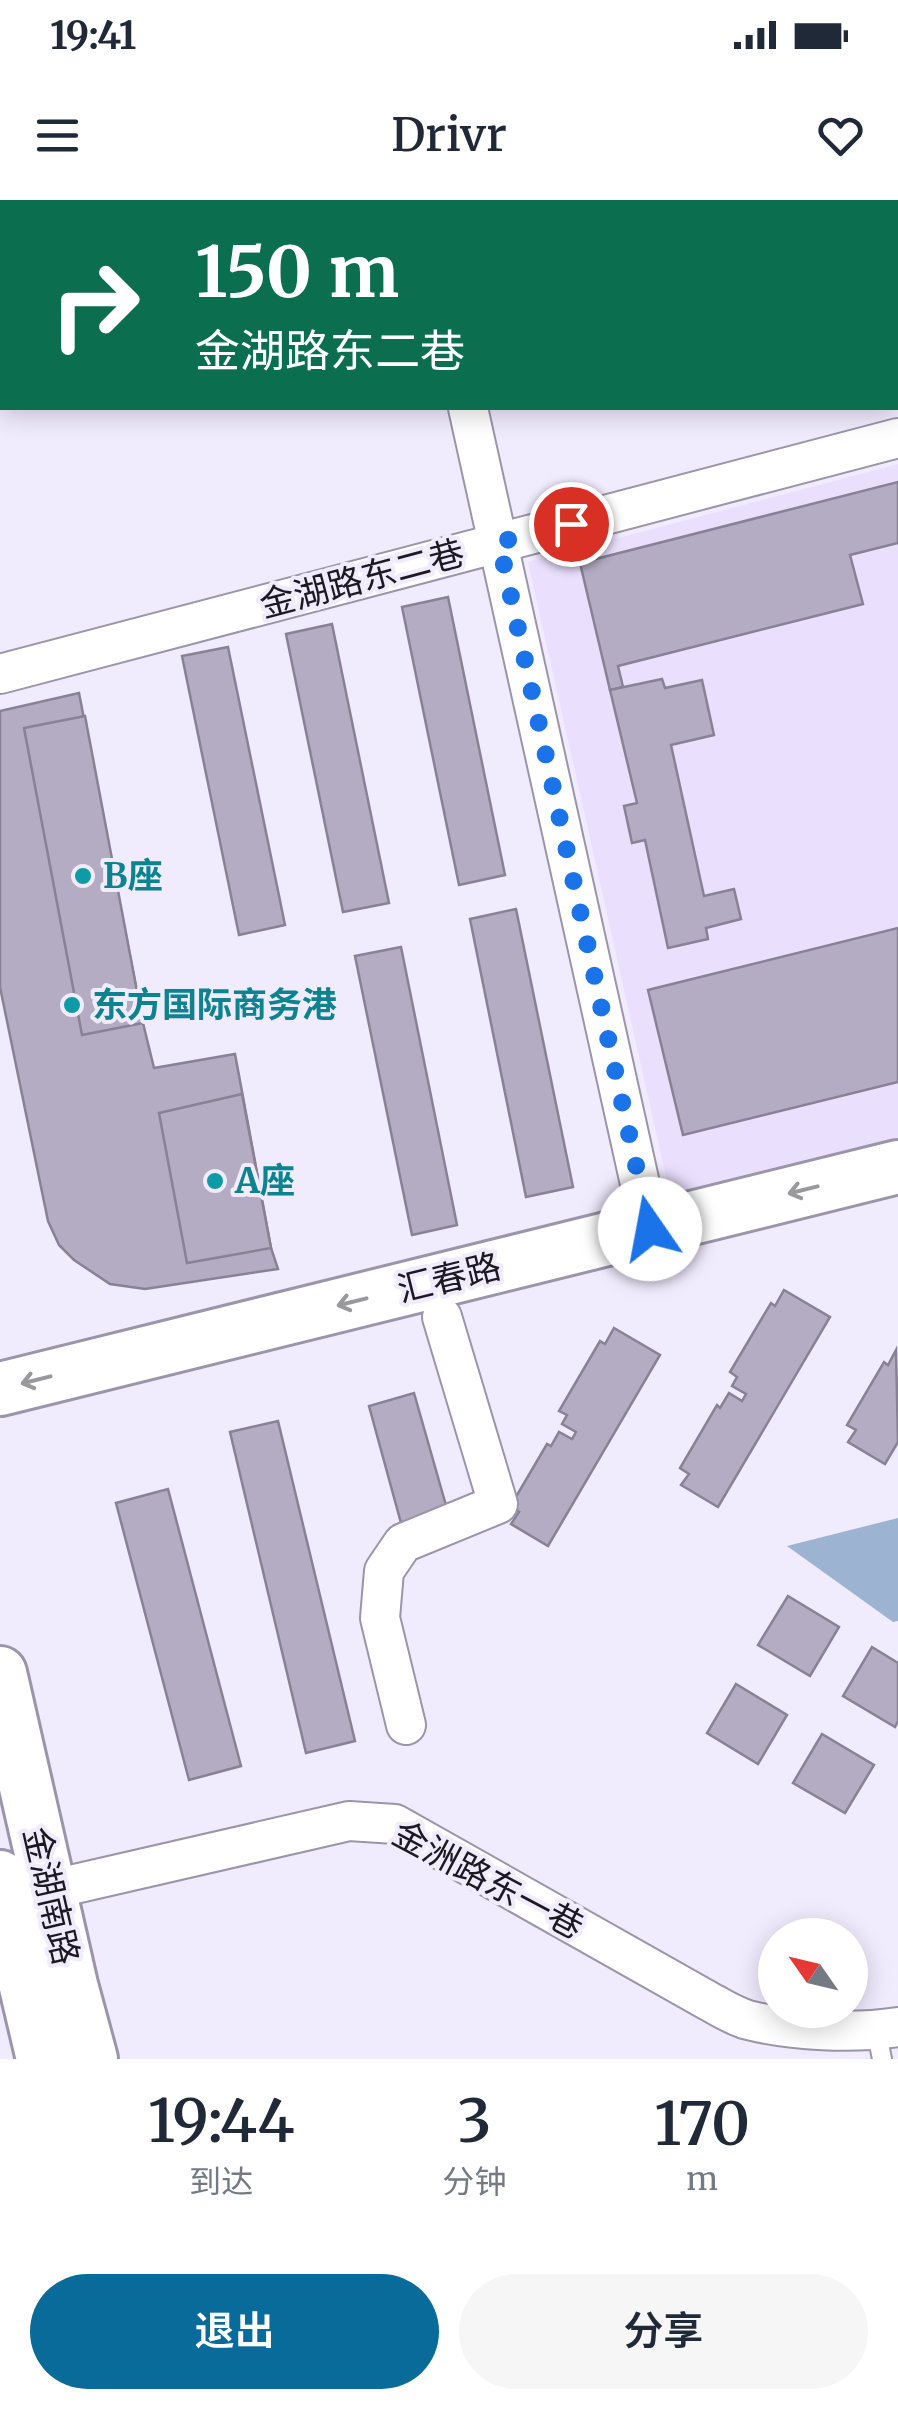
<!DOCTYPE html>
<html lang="zh">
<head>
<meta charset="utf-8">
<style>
	:root { --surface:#fff; --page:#f6f6f7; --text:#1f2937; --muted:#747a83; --accent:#086b99 }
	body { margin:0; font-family:Merriweather,"Noto Sans SC",serif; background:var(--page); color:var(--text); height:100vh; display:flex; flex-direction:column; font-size:38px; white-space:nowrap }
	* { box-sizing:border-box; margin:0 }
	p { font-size:32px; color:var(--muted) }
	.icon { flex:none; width:55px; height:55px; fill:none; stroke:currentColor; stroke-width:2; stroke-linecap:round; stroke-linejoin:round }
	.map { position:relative; height:1859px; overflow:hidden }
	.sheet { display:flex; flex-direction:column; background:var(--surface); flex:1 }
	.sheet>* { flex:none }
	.hud { position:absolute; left:0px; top:0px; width:900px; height:210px; box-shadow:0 5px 25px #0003; background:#0b6e4f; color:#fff; overflow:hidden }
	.needle { width:65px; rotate:304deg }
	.controls { position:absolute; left:758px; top:1718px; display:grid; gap:20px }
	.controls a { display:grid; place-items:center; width:110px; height:110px; border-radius:50%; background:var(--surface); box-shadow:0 5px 25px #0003; font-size:50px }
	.pin { position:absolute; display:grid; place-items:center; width:85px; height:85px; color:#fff; margin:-42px; border:5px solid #fff; border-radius:50%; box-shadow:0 2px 10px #0007 }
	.me { position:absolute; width:110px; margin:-55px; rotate:348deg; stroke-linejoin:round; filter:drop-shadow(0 0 8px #0008) }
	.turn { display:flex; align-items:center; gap:35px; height:210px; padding:0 30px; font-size:45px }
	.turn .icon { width:130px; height:130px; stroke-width:2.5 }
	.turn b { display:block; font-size:70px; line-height:85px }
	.eta { display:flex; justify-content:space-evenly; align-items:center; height:170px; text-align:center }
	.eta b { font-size:60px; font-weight:600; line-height:70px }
	.cta { display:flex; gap:20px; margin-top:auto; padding:20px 30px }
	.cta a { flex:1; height:115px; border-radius:60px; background:var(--accent); color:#fff; font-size:40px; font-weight:600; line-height:115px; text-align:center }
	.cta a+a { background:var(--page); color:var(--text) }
	.status { display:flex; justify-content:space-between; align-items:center; height:70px; padding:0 50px; background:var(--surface); direction:ltr }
	.status svg { height:28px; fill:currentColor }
	header { display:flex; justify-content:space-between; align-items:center; height:130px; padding:0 30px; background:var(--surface); font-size:45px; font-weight:600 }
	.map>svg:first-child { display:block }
	.built { fill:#eae0fe }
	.water { fill:#9cb4d1 }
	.building { fill:#b4acc2; stroke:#898196; stroke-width:2.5 }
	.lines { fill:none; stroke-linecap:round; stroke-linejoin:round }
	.service-casing { stroke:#9c95aa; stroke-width:22 }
	.minor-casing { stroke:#9c95aa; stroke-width:42 }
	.secondary-casing { stroke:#9c95aa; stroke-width:58 }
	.service { stroke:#fff; stroke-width:18 }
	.minor { stroke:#fff; stroke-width:38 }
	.secondary { stroke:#fff; stroke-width:52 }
	.oneway { stroke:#99989b }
	.route { stroke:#1a73e8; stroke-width:18; stroke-dasharray:0 32.4 }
	.culture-dot { fill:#0f9aa8; stroke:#f1ebfe; stroke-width:4 }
	.labels { text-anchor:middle; stroke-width:8; stroke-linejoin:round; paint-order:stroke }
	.street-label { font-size:35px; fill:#1c1921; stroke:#f1ebfe }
	.culture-label { font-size:35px; font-weight:bold; fill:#0d838f; stroke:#f1ebfe; text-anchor:start }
</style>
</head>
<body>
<div class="status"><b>19:41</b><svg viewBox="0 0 49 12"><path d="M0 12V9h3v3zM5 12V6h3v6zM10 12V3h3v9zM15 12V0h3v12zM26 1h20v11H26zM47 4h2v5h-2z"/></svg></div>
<header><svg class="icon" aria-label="menu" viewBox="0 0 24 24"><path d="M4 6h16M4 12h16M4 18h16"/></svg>Drivr<svg class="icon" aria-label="heart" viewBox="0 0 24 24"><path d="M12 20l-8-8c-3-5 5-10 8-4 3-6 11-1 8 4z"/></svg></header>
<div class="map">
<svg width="898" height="1859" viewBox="0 0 898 1859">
	<rect width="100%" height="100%" fill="#f1ebfe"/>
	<!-- built -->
	<polygon class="built" points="898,264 898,944 671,999 528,362"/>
	<!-- water -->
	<polygon class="water" points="898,1318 898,1421 893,1422 787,1346"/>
	<!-- building -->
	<g class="building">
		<polygon points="898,282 898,343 850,355 863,404 618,466 623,487 610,490 580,363"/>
		<polygon points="448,397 505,675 459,685 402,407"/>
		<polygon points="332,424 389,703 343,712 286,434"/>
		<polygon points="228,447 285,725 239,735 182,456"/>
		<polygon points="662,479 665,488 702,480 714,535 671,545 704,696 734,689 741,719 706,728 708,739 668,748 645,640 632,643 624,606 637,603 610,490"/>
		<polygon points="79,493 143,823 154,868 235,854 271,1048 278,1069 145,1089 110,1084 74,1060 59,1045 48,1021 0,787 0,511"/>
		<polygon points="85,516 143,823 82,835 24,528"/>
		<polygon points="516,709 573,987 526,997 470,719"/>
		<polygon points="898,728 898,882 683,935 648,790"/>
		<polygon points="401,747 457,1025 412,1035 355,756"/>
		<polygon points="242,894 271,1048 187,1063 159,913"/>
		<polygon points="784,1090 830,1117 718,1307 681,1285 689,1274 680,1268 717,1205 720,1208 729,1193 742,1201 746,1194 732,1186 737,1177 730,1172 771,1103 775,1106"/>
		<polygon points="614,1128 660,1155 548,1346 511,1324 519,1312 510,1307 547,1244 551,1246 559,1232 572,1239 576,1232 562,1224 567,1215 559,1211 600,1141 605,1144"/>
		<polygon points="896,1150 898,1242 885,1264 848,1242 856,1230 847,1225 884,1162 888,1165"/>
		<polygon points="414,1193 447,1309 401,1323 369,1206"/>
		<polygon points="278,1221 355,1541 306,1553 230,1232"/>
		<polygon points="168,1289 241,1566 189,1580 116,1303"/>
		<polygon points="788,1396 839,1427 810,1476 758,1445"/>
		<polygon points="872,1447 898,1463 898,1521 895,1527 843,1496"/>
		<polygon points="736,1484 787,1515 758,1564 707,1533"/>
		<polygon points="822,1534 874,1565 845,1613 793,1583"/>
	</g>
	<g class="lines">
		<!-- service casing -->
		<g class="service-casing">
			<polyline id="service" points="876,1829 882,1859"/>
		</g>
		<!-- minor casing -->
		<g class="minor-casing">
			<g id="minor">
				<polyline points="421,0 422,2"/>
				<polyline points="468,208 650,1029"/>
				<polyline points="0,474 898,238"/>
				<polyline points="406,1525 380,1418 384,1371 403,1343 498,1304 442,1117"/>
				<path d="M27,1695L349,1621L395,1624L705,1799C718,1806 733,1816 748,1820C792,1831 853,1834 898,1827"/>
			</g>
		</g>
		<!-- secondary casing -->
		<g class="secondary-casing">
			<g id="secondary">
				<polyline points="0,1189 898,967"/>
				<polyline points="0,1473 71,1785 91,1859"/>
				<polyline points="0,1677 43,1859"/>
			</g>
		</g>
		<!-- service -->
		<use href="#service" class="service"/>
		<!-- minor -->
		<use href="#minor" class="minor"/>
		<!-- secondary -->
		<use href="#secondary" class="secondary"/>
	</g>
	<!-- one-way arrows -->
	<defs><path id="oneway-shaft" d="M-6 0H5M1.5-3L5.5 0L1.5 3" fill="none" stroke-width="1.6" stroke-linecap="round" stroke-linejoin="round" transform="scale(2.5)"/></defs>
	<g class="oneway">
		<use href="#oneway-shaft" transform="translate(803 990) rotate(166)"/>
		<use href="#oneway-shaft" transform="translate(352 1102) rotate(166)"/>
		<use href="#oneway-shaft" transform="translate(36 1180) rotate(166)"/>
	</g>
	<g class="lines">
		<!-- route -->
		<polyline class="route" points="571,324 499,342 650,1029"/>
	</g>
	<!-- markers -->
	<g class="culture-dot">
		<circle cx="83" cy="676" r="10"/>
		<circle cx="72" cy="805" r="10"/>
		<circle cx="215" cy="981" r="10"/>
	</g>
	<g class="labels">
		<!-- street labels -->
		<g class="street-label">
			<text transform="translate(362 379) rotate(-15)" y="12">金湖路东二巷</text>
			<text transform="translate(449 1078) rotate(-14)" y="12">汇春路</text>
			<text transform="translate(488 1680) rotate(28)" y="12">金洲路东一巷</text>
			<text transform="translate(51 1696) rotate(77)" y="12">金湖南路</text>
		</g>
		<!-- culture labels -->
		<g class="culture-label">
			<text x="103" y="688">B座</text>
			<text x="92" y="817">东方国际商务港</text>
			<text x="235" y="993">A座</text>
		</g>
	</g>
</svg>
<div class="controls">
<a><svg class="needle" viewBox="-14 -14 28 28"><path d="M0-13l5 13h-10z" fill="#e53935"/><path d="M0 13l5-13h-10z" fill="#747a83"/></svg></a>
</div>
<div class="pin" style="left:571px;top:324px;background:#d93025"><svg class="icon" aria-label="arrive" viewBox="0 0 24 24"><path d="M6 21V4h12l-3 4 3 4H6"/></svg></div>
<svg class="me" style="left:650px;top:1029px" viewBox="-20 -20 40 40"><circle r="19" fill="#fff"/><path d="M0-13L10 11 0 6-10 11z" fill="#1a73e8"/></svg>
<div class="hud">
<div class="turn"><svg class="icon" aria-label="right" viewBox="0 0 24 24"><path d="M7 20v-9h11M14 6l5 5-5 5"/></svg><div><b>150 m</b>金湖路东二巷</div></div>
</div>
</div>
<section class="sheet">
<div class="eta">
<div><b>19:44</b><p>到达</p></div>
<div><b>3</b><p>分钟</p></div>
<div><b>170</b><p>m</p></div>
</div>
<div class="cta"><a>退出</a><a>分享</a></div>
</section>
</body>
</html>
